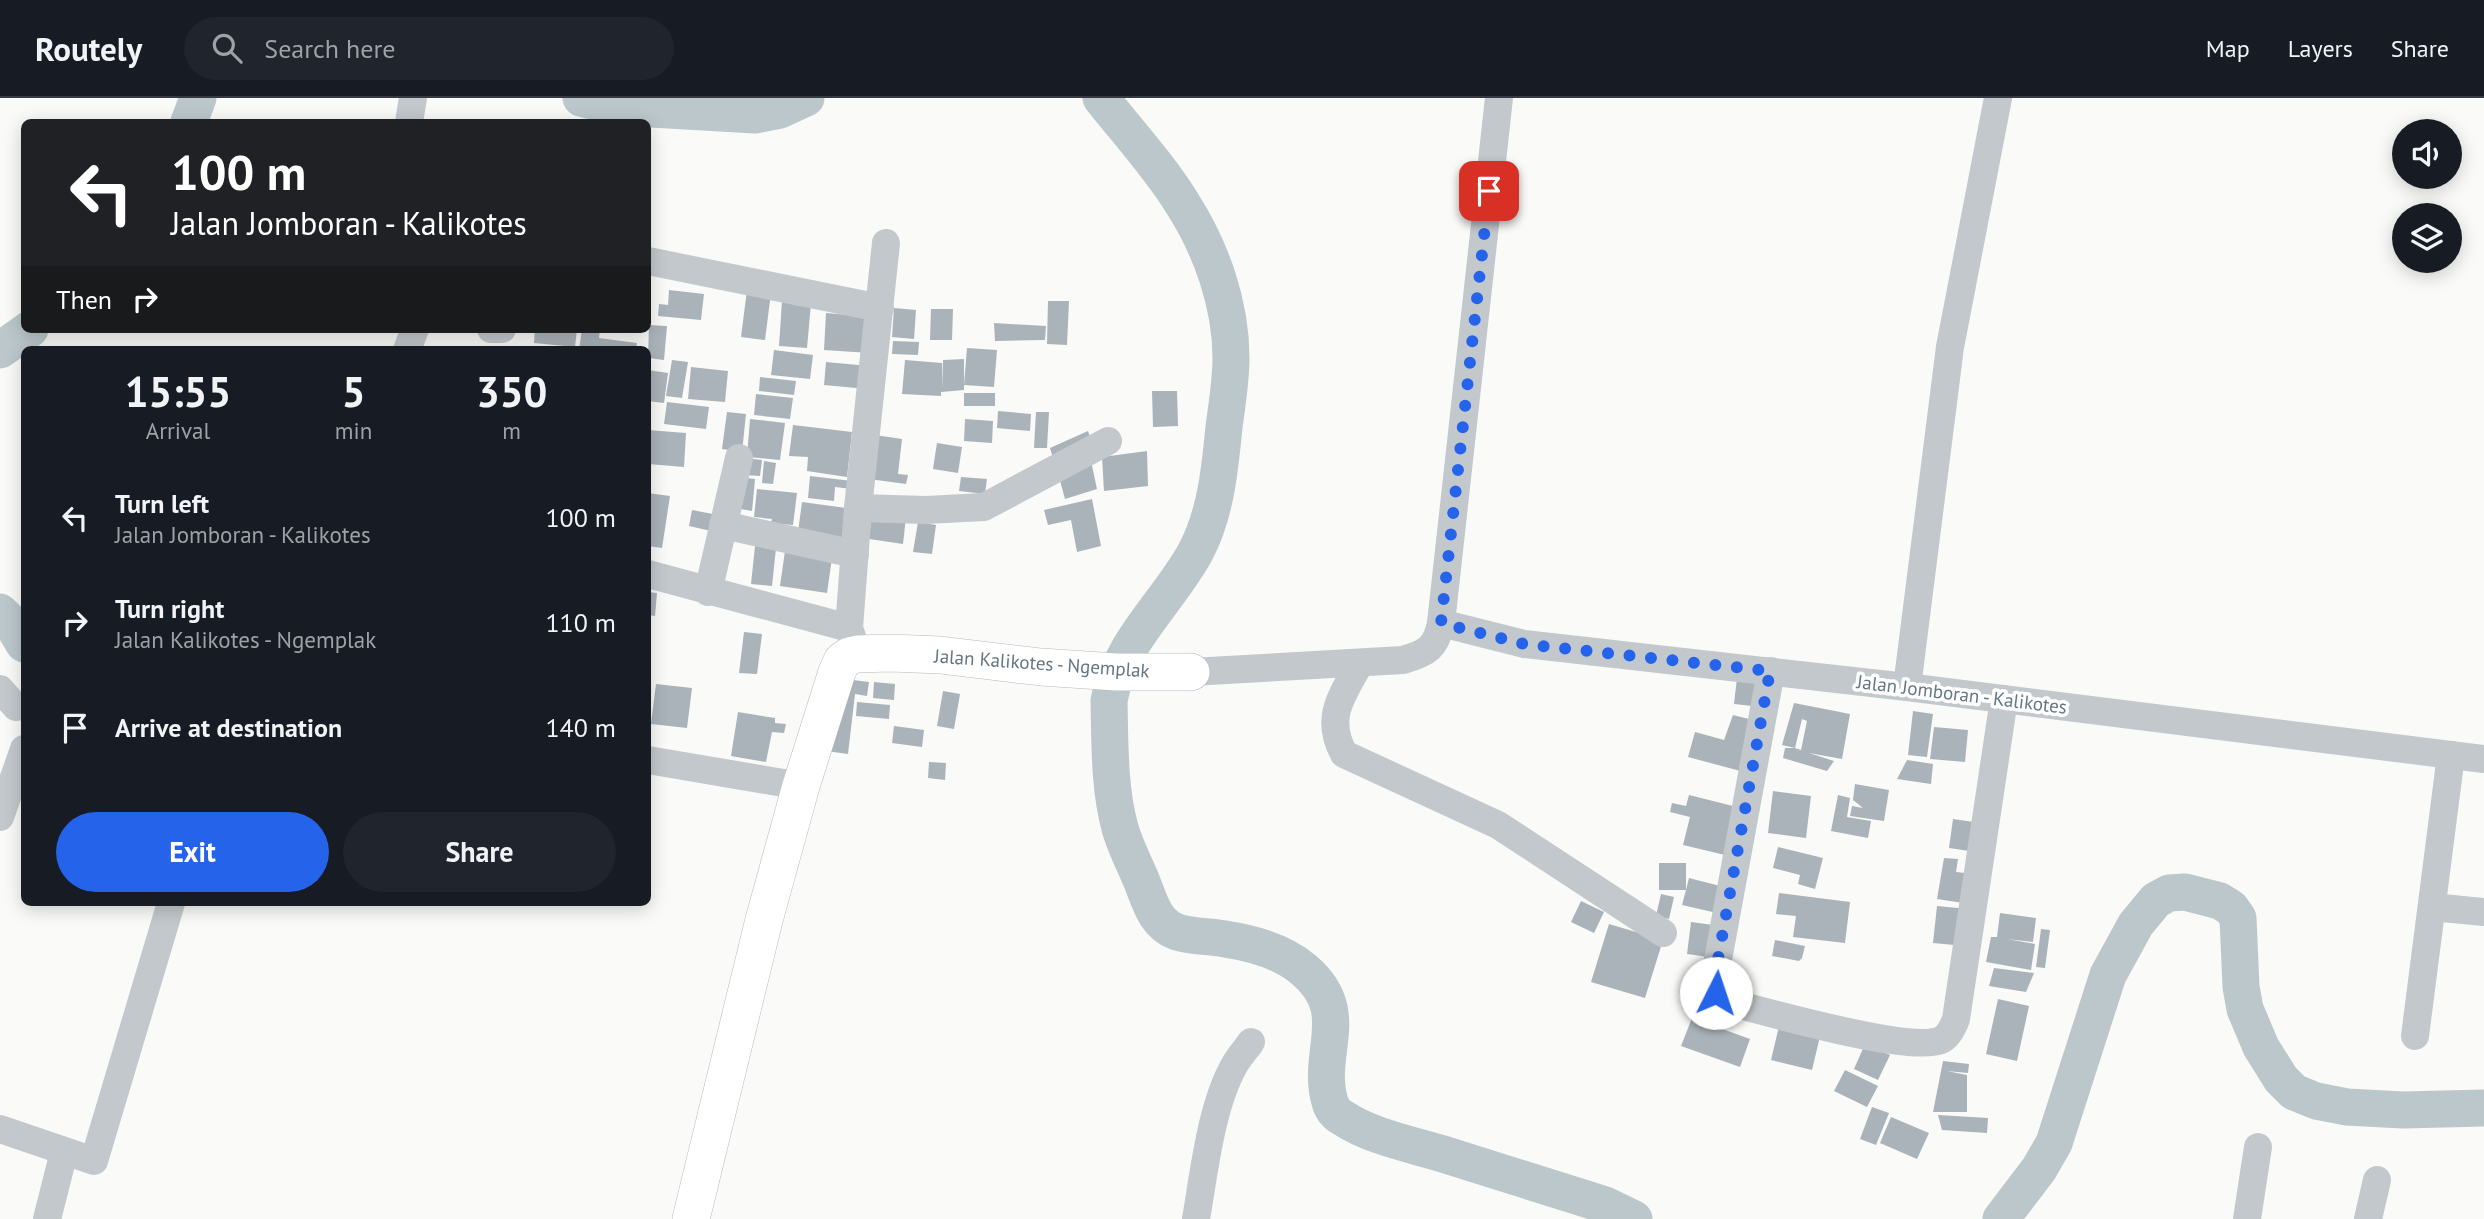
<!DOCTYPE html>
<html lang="en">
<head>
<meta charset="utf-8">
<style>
	:root { --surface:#171b24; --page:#20242c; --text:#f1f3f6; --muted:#9ea1a6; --line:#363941; --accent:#2563eb }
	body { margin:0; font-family:"PT Sans",sans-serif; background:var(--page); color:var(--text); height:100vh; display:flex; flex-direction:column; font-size:26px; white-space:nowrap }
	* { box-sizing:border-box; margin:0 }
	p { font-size:23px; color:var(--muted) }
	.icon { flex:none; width:38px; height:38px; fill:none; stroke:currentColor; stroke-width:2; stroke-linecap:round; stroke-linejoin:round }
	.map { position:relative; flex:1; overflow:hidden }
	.drawer { position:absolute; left:21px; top:248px; width:630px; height:560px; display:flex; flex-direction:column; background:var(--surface); border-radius:10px; box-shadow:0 4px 18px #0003 }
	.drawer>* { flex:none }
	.hud { position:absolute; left:21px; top:21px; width:630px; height:214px; border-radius:10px; box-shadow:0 4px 18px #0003; background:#202124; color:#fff; overflow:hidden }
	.fabs { position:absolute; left:2392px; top:21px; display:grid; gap:14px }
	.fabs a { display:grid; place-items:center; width:70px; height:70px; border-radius:50%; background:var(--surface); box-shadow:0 4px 18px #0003; font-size:35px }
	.pin { position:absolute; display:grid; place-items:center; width:60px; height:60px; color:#fff; margin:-30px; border-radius:14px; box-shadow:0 4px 10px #0006 }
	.me { position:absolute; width:77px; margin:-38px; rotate:4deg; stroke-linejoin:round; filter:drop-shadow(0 0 5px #0008) }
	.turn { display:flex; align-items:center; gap:24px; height:147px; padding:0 35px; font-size:32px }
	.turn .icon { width:91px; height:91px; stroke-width:2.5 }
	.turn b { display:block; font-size:49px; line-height:60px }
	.then { display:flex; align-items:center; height:66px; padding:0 35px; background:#0003; gap:14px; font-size:26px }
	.eta { display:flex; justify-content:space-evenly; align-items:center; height:119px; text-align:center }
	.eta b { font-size:42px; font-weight:800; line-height:49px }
	.action { display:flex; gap:14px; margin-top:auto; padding:14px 35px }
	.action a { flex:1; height:80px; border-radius:42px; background:var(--accent); color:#fff; font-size:28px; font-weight:800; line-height:80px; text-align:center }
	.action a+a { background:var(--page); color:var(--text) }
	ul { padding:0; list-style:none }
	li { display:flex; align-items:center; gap:21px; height:105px; padding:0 35px }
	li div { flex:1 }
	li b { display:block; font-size:26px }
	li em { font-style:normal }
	header { display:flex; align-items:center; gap:42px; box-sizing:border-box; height:98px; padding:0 35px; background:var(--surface); border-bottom:2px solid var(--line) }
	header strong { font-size:33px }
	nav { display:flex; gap:38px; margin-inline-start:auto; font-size:24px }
	.search { width:490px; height:63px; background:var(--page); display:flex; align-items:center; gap:18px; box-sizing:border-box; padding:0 24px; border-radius:38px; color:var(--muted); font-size:26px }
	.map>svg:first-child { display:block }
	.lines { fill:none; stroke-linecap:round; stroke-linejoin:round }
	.river { stroke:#bbc7cb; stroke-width:37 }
	.building { fill:#aab3b9; fill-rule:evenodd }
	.major-casing { stroke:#b5babe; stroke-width:38 }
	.minor { stroke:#c3c8cc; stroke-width:28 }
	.major { stroke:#fff; stroke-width:37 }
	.route { stroke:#2563eb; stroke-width:12; stroke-dasharray:0 21.6 }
	.labels { text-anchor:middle; stroke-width:7; stroke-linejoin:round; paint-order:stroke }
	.street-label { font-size:19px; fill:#657683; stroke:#fff }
</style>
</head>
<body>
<header>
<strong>Routely</strong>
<div class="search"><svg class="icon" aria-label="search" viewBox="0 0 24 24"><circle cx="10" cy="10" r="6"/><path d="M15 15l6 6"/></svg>Search here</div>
<nav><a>Map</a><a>Layers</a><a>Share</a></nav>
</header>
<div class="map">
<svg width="2484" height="1121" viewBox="0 0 2484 1121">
	<rect width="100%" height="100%" fill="#fafaf8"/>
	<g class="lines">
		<!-- river -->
		<g class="river">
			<polyline points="581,0 604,6 634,10 755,17 780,12 806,0"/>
			<path d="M1101,0C1127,33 1160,69 1182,105C1211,150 1231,206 1231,260C1231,283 1227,306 1224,329C1220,370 1216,415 1196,453C1170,502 1118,546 1109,603C1110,645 1109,690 1120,730C1125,748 1135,767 1142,784C1150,804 1155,826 1177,834C1192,839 1209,838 1225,841C1251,845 1282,853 1303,871C1355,914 1315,954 1330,1004C1332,1011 1337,1017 1343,1020C1372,1039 1410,1046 1443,1056C1497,1073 1551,1090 1605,1107L1634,1121"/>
			<polyline points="189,24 198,0"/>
			<polyline points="0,252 30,231"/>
			<polyline points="0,514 12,526 24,546"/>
			<polyline points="2001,1121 2039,1071 2054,1045 2108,877 2136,826 2156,802 2169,795 2185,794 2220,803 2231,810 2238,820 2241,889 2245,911 2261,949 2281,981 2294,994 2316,1003 2347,1009 2403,1012 2484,1010"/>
		</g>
	</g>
	<!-- building -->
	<g class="building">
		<polygon points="669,192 704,196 701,222 658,218 659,206 668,207"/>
		<polygon points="747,192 771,195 765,242 741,239"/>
		<polygon points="782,203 811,205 807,250 779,248"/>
		<polygon points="1048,203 1069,203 1067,247 1047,246"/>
		<polygon points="894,210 916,212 914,241 892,239"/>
		<polygon points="931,211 953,211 952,242 930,242"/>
		<polygon points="826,215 872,219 870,255 824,252"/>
		<polygon points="994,225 1046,228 1045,242 995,243"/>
		<polygon points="649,227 667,228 664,262 648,260"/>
		<polygon points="535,231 577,231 575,249 534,245"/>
		<polygon points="582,231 600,231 599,240 637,245 636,252 579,252"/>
		<polygon points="893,243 919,244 918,257 892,256"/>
		<polygon points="967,250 997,252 994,289 964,287"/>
		<polygon points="774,252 813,257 810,281 771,277"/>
		<polygon points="964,261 964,292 941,294 941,298 902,296 905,262 942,265 942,291 943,262"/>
		<polygon points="672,262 688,264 682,300 666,298"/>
		<polygon points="826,264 869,268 867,291 824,287"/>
		<polygon points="691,269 728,273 725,304 688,301"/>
		<polygon points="648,272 668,275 664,305 648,303"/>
		<polygon points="760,279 796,283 794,297 759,293"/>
		<polygon points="1152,293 1177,293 1178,328 1153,329"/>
		<rect x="964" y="295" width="31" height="13"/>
		<polygon points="756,296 793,300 790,321 754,317"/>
		<polygon points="667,304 709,309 706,331 664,326"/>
		<polygon points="998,313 1031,316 1030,333 997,330"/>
		<polygon points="727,314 746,316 742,354 722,351"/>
		<polygon points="1036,314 1049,314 1047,350 1034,350"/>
		<polygon points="750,321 785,325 780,362 747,359"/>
		<polygon points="965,321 993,323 992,345 964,343"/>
		<polygon points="793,327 852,334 847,379 807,373 808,359 789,358"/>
		<polygon points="648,332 686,335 684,369 648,366"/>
		<polygon points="1088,333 1093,348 1055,366 1050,350"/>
		<polygon points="875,337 902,341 898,376 908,377 906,386 869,381"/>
		<polygon points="937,345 962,349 958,375 933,371"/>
		<polygon points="1147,353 1148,388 1104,393 1102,359"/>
		<polygon points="745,360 762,362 760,378 744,377"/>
		<polygon points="764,363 776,365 773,386 762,385"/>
		<polygon points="1091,363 1097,391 1065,401 1058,375"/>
		<polygon points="810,378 852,383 852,391 835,389 834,403 808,400"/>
		<polygon points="739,379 755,381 752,413 735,410"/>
		<polygon points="961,379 987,381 985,396 959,393"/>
		<polygon points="757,391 797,395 793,427 771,425 772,421 754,419"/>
		<polygon points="648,395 670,398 662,450 648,448"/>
		<polygon points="1092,401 1101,448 1077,454 1071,422 1048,427 1044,412"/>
		<polygon points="802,404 846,410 842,440 798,434"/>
		<polygon points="692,412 723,418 720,435 689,428"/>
		<polygon points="872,414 906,419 903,446 869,441"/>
		<polygon points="918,424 936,427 932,456 913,454"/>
		<polygon points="755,448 776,450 772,488 751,486"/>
		<polygon points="785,453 832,460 827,495 780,488"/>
		<polygon points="648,494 657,495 655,518 648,517"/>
		<polygon points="744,534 762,536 757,576 739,575"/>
		<polygon points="837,580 869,584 867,598 855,596 848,656 826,653"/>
		<polygon points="1737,580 1764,583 1761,609 1734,606"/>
		<polygon points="874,584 895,586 894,602 873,600"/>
		<polygon points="656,586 692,590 687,630 651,626"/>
		<polygon points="943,593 960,596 954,631 937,628"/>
		<polygon points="857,604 890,607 889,621 856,618"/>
		<path d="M1794,605L1850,616L1842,661L1809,655L1834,663L1827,673L1783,660L1785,650H1795L1782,647ZM1802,621L1807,623L1801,652L1795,650Z"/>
		<polygon points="1913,613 1933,616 1927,659 1908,657"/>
		<polygon points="738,614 775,620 775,625 786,626 784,635 772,634 766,664 731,658"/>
		<polygon points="1733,617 1753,622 1748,675 1688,659 1695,634 1724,642"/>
		<polygon points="894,628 924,632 922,649 892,645"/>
		<polygon points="1934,629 1968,632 1965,664 1930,661"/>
		<polygon points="1907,662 1933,666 1931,686 1897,681"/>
		<polygon points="929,664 946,665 945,682 928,680"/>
		<polygon points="1855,686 1889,692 1884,723 1850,718 1852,708 1863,710 1853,702"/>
		<polygon points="1773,693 1811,698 1806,740 1768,735"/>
		<polygon points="1689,697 1741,710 1729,758 1683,747 1690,719 1670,714 1672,705 1686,708"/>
		<polygon points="1838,697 1850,700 1847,719 1871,723 1868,740 1831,733"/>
		<polygon points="1953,721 1981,725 1976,754 1949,750"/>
		<polygon points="1778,749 1823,760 1815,791 1798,786 1800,777 1773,770"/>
		<polygon points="1944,760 1958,761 1956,774 1974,776 1970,806 1937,801"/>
		<polygon points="1659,765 1686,765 1686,792 1689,780 1724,789 1717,815 1682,807 1686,792 1659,792"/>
		<polygon points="1779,795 1850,804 1845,845 1793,839 1796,818 1776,816"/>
		<polygon points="1661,796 1674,799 1669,821 1656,818"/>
		<polygon points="1581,803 1604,814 1594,835 1571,824"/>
		<polygon points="1937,808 1968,811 1965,848 1933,845"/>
		<polygon points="2000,815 2036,820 2033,844 2007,841 2035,846 2031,872 1986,864 1991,839 1997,839"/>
		<polygon points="1691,824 1713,827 1709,859 1687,856"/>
		<polygon points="1609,826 1663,842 1645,900 1591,884"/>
		<polygon points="2041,831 2050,832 2045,870 2036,869"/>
		<polygon points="1775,842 1805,848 1802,860 1799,863 1772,858"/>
		<polygon points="1994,870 2034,875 2026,894 1989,888"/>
		<polygon points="1998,901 2029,908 2017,963 1986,956"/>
		<polygon points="1692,920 1750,941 1740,969 1681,948"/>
		<polygon points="1780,924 1821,934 1812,972 1771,962"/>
		<polygon points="1865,946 1890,957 1878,982 1854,971"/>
		<polygon points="1943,963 1969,966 1968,975 1947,973 1967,977 1967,1014 1933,1014"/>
		<polygon points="1845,972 1878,988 1867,1009 1834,993"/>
		<polygon points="1872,1009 1889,1015 1876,1047 1860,1041"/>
		<polygon points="1938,1017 1988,1020 1987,1035 1942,1032"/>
		<polygon points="1891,1019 1929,1035 1917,1061 1880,1045"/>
	</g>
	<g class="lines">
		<!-- major casing -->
		<g class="major-casing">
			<polyline id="major" points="691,1121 764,822 801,688 837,574 842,563 849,558 858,556 891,555 940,557 1041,569 1116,574 1191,574"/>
		</g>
		<!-- minor -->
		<g class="minor">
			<polyline points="409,24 413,0"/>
			<polyline points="648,163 880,210"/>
			<polyline points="491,231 502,231"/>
			<polyline points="407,252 415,231"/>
			<polyline points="858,410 926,412 984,409 1108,343"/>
			<polyline points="723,427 855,456"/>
			<polyline points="648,476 849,530"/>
			<polyline points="708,494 739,360"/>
			<polyline points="1441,525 1524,546 1907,589 2484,661"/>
			<polyline points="858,556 849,530 858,410 886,145"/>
			<path d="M1360,565C1342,598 1324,619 1344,656L1498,727L1663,835"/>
			<path d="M1771,573L1715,878L1716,895L1734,905L1750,910C1787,919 1912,955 1941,942C1949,938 1953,929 1956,921L2004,601"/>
			<path d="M1191,574L1403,562C1427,555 1436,550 1441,525L1499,0"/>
			<polyline points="1907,589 1950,249 1998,0"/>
			<polyline points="0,591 16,609"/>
			<polyline points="648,662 801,688"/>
			<polyline points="0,719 24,651"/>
			<polyline points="2432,809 2484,814"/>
			<polyline points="2415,938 2451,657"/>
			<polyline points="0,1031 94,1063 171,805"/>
			<polyline points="47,1121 64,1054"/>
			<path d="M1196,1121C1204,1075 1211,1007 1235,966C1239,959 1246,951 1251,944"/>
			<polyline points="2247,1121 2258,1049"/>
			<polyline points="2368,1121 2377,1082"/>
		</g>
		<!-- major -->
		<use href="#major" class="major"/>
	</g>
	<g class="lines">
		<!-- route -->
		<polyline class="route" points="1489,93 1441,525 1524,546 1770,573 1715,878 1716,895"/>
	</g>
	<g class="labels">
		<!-- street labels -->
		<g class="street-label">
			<text transform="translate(1042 565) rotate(4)" y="7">Jalan Kalikotes - Ngemplak</text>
			<text transform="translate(1962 596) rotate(7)" y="7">Jalan Jomboran - Kalikotes</text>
		</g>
	</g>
</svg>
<div class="fabs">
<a><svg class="icon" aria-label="sound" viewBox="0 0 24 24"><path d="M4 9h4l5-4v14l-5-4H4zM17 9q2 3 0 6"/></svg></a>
<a><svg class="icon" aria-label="layers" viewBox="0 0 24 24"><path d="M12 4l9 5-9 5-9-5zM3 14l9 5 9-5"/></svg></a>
</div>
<div class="pin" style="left:1489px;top:93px;background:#d93025"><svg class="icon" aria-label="arrive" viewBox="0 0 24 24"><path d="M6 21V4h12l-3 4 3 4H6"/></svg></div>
<svg class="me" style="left:1716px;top:895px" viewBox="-20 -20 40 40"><circle r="19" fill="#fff"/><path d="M0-13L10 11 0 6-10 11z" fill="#2563eb"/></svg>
<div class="hud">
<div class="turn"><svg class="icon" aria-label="left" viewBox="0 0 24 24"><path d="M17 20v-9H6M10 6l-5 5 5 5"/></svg><div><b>100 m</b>Jalan Jomboran - Kalikotes</div></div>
<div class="then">Then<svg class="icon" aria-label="right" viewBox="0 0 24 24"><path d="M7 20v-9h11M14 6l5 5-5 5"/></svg></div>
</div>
<section class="drawer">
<div class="eta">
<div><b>15:55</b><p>Arrival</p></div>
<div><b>5</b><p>min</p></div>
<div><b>350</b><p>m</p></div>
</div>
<ul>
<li><svg class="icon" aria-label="left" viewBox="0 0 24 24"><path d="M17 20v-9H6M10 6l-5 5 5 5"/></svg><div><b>Turn left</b><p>Jalan Jomboran - Kalikotes</p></div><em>100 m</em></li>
<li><svg class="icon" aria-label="right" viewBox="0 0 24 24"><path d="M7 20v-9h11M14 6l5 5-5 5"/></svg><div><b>Turn right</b><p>Jalan Kalikotes - Ngemplak</p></div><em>110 m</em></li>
<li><svg class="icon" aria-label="arrive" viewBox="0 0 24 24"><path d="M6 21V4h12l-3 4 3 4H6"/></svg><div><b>Arrive at destination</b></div><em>140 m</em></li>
</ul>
<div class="action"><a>Exit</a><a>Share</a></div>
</section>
</div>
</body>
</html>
